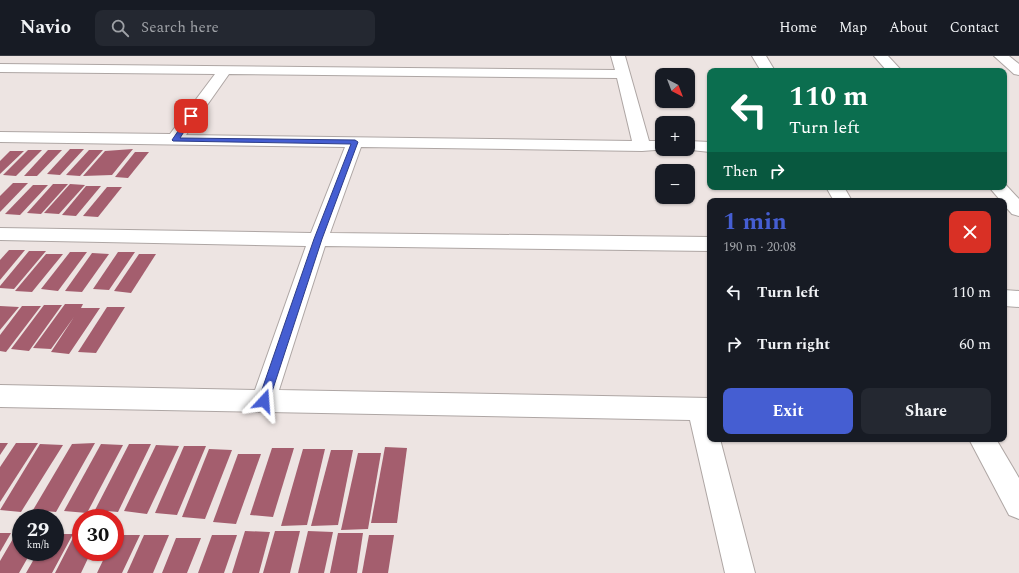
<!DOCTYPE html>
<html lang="en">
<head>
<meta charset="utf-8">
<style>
	:root { --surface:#171b24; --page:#242831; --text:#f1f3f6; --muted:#9ea1a6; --line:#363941; --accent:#455ed2 }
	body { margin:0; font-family:Spectral,serif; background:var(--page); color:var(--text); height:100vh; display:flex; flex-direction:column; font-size:15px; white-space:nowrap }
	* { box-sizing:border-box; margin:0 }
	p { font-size:13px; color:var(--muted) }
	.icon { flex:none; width:22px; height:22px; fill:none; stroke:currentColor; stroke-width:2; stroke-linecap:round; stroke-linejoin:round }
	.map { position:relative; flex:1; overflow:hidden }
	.panel { position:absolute; left:707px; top:142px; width:300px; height:244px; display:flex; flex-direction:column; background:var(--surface); border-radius:8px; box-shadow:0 1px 3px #0004 }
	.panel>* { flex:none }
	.banner { position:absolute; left:707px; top:12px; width:300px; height:122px; border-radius:8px; box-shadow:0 1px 3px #0004; background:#0b6e4f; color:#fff; overflow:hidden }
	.needle { width:26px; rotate:138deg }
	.fabs { position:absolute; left:655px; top:12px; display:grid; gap:8px }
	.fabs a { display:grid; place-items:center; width:40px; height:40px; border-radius:8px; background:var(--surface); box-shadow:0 1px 3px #0004; font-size:20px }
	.speed { position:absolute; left:12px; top:453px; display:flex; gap:8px; font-size:20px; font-weight:700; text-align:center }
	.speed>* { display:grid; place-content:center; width:52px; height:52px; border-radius:50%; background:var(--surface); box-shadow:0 1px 3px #0004; line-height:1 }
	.speed small { font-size:10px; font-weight:400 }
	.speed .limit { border:6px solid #d22; background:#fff; color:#111 }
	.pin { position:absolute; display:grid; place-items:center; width:34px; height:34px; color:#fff; margin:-17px; border-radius:8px; box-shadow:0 2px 6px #0006 }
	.me { position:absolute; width:44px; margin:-22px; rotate:19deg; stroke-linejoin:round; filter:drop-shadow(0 0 3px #0008) }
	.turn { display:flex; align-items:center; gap:14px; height:84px; padding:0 16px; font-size:18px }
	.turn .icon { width:52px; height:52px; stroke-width:2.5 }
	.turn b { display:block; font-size:28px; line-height:34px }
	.then { display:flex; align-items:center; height:38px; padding:0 16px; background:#0003; gap:8px; font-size:15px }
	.round { display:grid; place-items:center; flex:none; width:42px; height:42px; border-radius:8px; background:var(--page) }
	.overview { display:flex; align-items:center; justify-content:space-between; height:68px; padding:0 16px }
	h1 { font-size:24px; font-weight:700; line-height:30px; color:var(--accent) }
	.action { display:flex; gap:8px; margin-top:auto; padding:8px 16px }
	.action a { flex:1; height:46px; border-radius:8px; background:var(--accent); color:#fff; font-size:16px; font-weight:700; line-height:46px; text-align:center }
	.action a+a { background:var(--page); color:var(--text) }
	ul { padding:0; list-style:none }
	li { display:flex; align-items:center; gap:12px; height:52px; padding:0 16px }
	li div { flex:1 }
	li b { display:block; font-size:15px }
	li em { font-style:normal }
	header { display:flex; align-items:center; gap:24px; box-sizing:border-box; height:56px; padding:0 20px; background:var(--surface); border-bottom:1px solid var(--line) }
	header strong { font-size:19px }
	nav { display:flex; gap:22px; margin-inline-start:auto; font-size:14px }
	.search { width:280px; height:36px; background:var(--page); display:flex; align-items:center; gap:10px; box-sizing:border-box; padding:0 14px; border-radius:8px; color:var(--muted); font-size:15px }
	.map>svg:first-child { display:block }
	.building { fill:#a45e6e }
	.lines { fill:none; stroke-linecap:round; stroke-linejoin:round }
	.street-casing { stroke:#aea6a4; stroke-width:2 }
	.street { fill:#fff; fill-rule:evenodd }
	.route { fill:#455ed2; stroke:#2d3d88 }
</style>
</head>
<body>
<header>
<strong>Navio</strong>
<div class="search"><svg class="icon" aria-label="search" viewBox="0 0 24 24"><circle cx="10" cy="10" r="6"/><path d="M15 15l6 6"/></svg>Search here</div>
<nav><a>Home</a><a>Map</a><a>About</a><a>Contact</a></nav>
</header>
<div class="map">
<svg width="1019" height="517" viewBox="0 0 1019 517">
	<rect width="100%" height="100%" fill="#ede4e2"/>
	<!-- building -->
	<g class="building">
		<polygon points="70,93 84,93 60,119 47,118"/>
		<polygon points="133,93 112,119 83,120 105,95"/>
		<polygon points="28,94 42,94 16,120 3,119"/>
		<polygon points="48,94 62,94 37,120 24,120"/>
		<polygon points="89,94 103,94 80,120 66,119"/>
		<polygon points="10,95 24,95 0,118 0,105"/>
		<polygon points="135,96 149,96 128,122 115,121"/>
		<polygon points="13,127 28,127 0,156 0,140"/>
		<polygon points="53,128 68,128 41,158 27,157"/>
		<polygon points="70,128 85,129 59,158 44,157"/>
		<polygon points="33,129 48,129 20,159 5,158"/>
		<polygon points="86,130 101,130 76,160 62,159"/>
		<polygon points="107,131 122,131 98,161 83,160"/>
		<polygon points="9,194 25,194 0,224 0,204"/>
		<polygon points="29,195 46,195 14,233 0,232 0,230"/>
		<polygon points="70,196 87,196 58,235 41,233"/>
		<polygon points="118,196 135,196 109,234 93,233"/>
		<polygon points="92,197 109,198 82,236 65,235"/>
		<polygon points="46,198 63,198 32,236 15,235"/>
		<polygon points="139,198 156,198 131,237 114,235"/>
		<polygon points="65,248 83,248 81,252 100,252 69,298 51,296 74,261 51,293 33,292"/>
		<polygon points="44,249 62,249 29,295 11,293"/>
		<polygon points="0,250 19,251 0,274"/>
		<polygon points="22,250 41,250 6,296 0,295 0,279"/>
		<polygon points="107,251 125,251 96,297 78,296"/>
		<polygon points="0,387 8,387 0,399"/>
		<polygon points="16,387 38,387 0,446 0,411"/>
		<polygon points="95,387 56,456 33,454 72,388"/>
		<polygon points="40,388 63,389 21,456 0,454"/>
		<polygon points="101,388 123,389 87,457 64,455"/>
		<polygon points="129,388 151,388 118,456 95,454"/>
		<polygon points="156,389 179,390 147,458 124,455"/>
		<polygon points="184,390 206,390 177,459 155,457"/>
		<polygon points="385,391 407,392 397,467 371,467"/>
		<polygon points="272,392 294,392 273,461 250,459"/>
		<polygon points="209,393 232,394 205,463 182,461"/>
		<polygon points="303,393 325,393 307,469 281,470"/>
		<polygon points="331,394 353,394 338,469 311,470"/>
		<polygon points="358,397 381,397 368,473 341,474"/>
		<polygon points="238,398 261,398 236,468 213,466"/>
		<polygon points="245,475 270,476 259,517 232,517"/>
		<polygon points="275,475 300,475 290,517 263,517"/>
		<polygon points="308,475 333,476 324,517 298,517"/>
		<polygon points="0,477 11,477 0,496"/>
		<polygon points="338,477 363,477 357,517 330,517"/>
		<polygon points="55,478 73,478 52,517 26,517 38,496 55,496"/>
		<polygon points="75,478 81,478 81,496 91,496 81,517 55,517"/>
		<polygon points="115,479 140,479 122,517 97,517 107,496 115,496"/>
		<polygon points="144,479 169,479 153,517 127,517"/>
		<polygon points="212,479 237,479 224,517 198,517"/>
		<polygon points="369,479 394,479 388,517 362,517"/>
		<polygon points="14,481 21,482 21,496 31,496 19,517 0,517 0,505"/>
		<polygon points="176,482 201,482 187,517 162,517"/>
	</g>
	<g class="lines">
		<!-- street casing -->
		<g class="street-casing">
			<g id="street">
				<path d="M611,0H625L649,85H662V93H668L642,95L361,91L330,177L710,181V195L325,190L279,334L710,342V383H720L755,517H725L690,364L0,351V329L255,334L306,190L0,184V172L311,177L345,91L0,86V76L170,78L215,18L0,16V8L615,14ZM229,18L617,22L632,85L186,79Z"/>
				<polygon points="752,0 766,0 775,15 761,15"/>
				<polygon points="874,0 888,0 902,15 887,15"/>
				<polygon points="994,0 1009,0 1019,8 1019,19 1014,18"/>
				<polygon points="688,85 710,86 710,96 682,93 688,93"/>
				<polygon points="1004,127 1019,143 1019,160 1012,158 1004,149 1004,145 1001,145 989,131 1004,131"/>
				<polygon points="826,131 844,131 852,145 834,145"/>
				<polygon points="1004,234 1019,235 1019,251 1004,250"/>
				<polygon points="969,383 996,383 1019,422 1019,463 1009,459"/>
			</g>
		</g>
		<!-- street -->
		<use href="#street" class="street"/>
	</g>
	<!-- route -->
	<polygon class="route" points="189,59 194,60 180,82 355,84 358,86 322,183 269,345 267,348 264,349 260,348 258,345 314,183 351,88 173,85 172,84"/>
</svg>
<div class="fabs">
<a><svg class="needle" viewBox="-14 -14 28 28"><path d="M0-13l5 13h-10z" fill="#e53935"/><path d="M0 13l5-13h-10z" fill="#9ea1a6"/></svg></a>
<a>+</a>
<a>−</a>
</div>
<div class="speed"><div>29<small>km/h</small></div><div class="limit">30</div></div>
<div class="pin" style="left:191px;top:60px;background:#d93025"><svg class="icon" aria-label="arrive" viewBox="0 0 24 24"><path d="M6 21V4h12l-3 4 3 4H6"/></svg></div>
<svg class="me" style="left:264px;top:345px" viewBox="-20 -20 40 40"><path d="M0-17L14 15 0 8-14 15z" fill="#455ed2" stroke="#fff" stroke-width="4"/></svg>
<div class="banner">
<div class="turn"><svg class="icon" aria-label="left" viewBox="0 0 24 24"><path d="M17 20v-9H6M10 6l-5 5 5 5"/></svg><div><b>110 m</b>Turn left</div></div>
<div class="then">Then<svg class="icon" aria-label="right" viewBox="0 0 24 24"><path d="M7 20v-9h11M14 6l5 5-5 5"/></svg></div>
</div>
<section class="panel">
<div class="overview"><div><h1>1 min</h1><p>190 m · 20:08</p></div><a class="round" style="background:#d93025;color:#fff"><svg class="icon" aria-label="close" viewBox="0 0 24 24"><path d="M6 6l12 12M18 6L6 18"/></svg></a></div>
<ul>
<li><svg class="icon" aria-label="left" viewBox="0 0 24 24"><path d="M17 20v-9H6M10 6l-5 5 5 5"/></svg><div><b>Turn left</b></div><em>110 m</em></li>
<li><svg class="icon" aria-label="right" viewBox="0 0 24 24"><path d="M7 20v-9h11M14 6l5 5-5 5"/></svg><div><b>Turn right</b></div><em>60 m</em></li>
</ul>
<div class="action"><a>Exit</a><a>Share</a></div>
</section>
</div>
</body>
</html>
